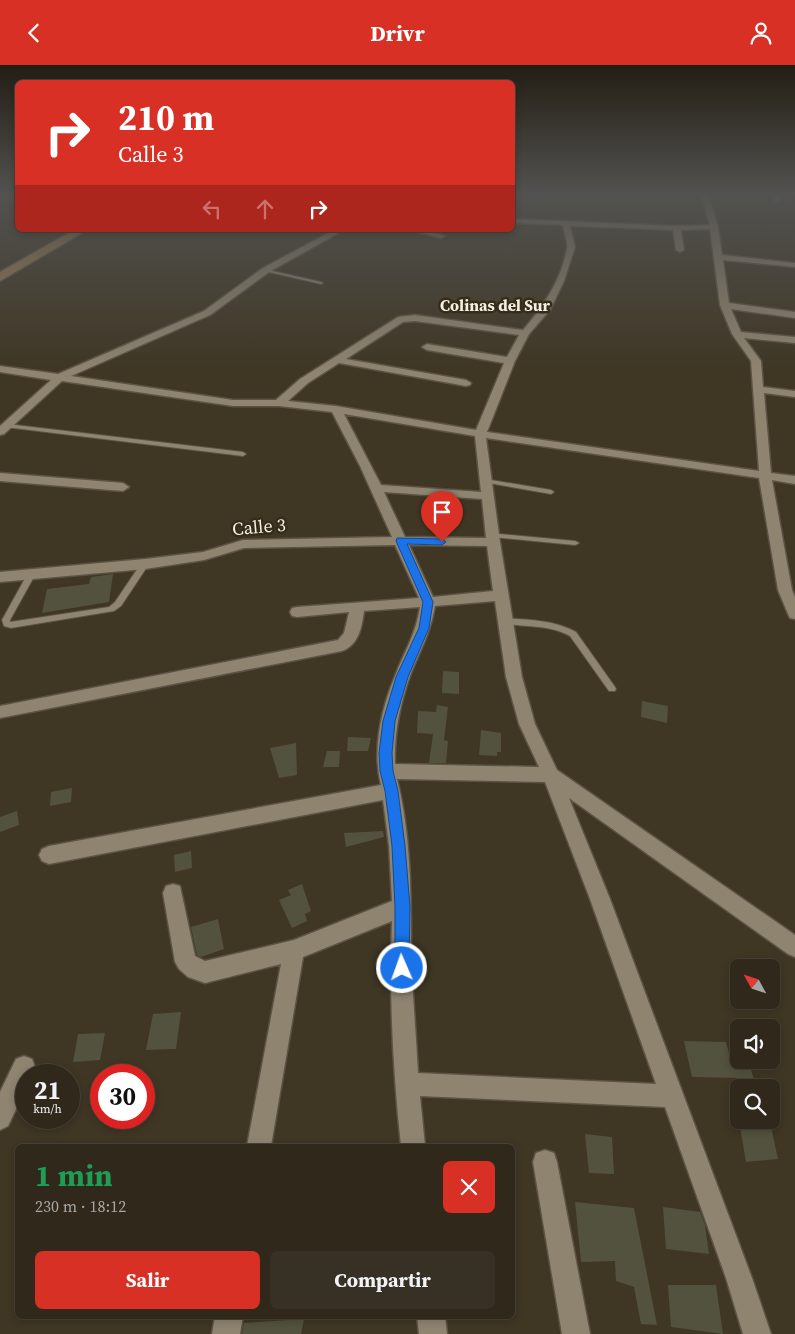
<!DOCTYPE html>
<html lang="es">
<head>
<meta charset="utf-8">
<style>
	:root { --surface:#2f281b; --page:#373024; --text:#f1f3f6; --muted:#a7a6a3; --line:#4a443a; --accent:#d93025 }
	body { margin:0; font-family:"Source Serif 4",serif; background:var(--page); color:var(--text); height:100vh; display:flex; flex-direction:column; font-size:19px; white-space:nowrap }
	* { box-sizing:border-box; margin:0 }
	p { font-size:16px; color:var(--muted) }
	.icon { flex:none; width:28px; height:28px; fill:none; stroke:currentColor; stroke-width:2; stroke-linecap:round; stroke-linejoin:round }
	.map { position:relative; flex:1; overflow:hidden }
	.sheet { position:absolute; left:15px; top:1079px; width:500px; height:175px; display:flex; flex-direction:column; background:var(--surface); border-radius:8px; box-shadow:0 2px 8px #0003,0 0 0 1px var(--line) }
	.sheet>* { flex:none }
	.top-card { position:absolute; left:15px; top:15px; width:500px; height:152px; border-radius:8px; box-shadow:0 2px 8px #0003,0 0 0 1px var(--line); background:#d93025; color:#fff; overflow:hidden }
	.needle { width:32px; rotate:310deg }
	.controls { position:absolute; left:730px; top:894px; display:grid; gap:10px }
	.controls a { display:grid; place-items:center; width:50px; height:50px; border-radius:8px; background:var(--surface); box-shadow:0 2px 8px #0003,0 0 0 1px var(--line); font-size:25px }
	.speed { position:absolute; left:15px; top:999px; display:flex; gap:10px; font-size:25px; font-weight:700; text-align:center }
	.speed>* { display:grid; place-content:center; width:65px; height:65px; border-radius:50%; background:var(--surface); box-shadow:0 2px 8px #0003,0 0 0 1px var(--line); line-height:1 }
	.speed small { font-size:12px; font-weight:400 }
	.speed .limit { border:8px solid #d22; background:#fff; color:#111 }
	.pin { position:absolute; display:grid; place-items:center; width:42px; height:42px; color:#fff; margin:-51px -21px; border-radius:50% 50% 50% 0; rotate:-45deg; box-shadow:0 0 5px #0007 }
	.pin .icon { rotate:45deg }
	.me { position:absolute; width:55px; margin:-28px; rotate:358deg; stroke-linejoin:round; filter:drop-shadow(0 0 4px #0008) }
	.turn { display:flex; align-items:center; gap:18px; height:105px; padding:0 20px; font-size:22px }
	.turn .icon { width:65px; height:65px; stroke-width:2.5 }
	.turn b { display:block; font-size:35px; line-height:42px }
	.lanes { display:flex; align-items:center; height:48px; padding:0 20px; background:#0003; justify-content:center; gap:25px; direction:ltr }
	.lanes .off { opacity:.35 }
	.round { display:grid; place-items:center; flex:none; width:52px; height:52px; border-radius:8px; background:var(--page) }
	.overview { display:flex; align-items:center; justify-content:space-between; height:85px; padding:0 20px }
	h1 { font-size:30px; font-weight:700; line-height:38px; color:#1e9e55 }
	.cta { display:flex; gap:10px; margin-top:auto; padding:10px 20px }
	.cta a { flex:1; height:58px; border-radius:8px; background:var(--accent); color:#fff; font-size:20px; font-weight:700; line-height:58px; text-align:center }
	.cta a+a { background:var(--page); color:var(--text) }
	header { display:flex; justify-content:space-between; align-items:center; height:65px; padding:0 20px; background:var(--accent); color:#fff; font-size:22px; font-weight:700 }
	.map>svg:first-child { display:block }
	.building { fill:#53523e }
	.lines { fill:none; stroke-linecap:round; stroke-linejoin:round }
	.service-casing { stroke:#5c5344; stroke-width:2 }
	.minor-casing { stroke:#5c5344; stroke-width:3 }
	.secondary-casing { stroke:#5c5344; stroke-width:3 }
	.service { fill:#8f8470; fill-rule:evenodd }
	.minor { fill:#8f8470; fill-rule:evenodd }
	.secondary { fill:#a07f53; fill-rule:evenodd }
	.route { fill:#1a73e8; stroke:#114b97 }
	.labels { text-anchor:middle; stroke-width:5; stroke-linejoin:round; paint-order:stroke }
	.far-quarter-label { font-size:16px; font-weight:bold; fill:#f4eee3; stroke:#352c1a }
	.street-label { font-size:18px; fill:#f4eee3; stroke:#352c1a }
</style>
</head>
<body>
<header><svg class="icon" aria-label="back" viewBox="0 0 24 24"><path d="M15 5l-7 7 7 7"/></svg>Drivr<svg class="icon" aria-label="person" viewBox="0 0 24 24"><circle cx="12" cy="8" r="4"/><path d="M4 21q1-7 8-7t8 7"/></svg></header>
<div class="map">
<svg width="795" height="1269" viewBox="0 0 795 1269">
	<rect width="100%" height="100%" fill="#3f3624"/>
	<!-- building -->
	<g class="building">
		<polygon points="113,509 109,537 42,548 47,524 89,519 91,512"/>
		<polygon points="443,606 459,607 459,629 442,628"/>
		<polygon points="642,636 668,641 667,658 641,652"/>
		<polygon points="437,640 448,642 444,675 448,676 446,698 429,698 433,669 417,668 418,646 436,647"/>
		<polygon points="481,665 501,668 501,687 497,687 497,691 479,690"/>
		<polygon points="348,672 371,673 368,686 347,686"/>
		<polygon points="296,678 297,710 279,713 270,683"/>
		<polygon points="327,686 340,686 339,702 323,702"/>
		<polygon points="72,723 71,737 50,741 51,727"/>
		<polygon points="17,746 19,760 0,767 0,752"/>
		<polygon points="383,766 384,772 346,782 344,768"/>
		<polygon points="191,786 192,803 175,807 174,790"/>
		<polygon points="302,819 311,846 305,849 307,856 292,863 279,835 291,830 288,825"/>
		<polygon points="218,854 224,884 201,892 197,890 191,862"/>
		<polygon points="181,947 176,984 146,985 153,949"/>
		<polygon points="105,968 100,995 73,997 78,969"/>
		<polygon points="684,976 726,977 732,999 748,995 756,1021 739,1019 737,1013 692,1012"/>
		<polygon points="740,1062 771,1062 778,1094 746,1097"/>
		<polygon points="585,1069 612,1072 614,1109 589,1108"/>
		<polygon points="575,1137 634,1143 657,1260 641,1259 634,1222 616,1216 615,1196 581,1197"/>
		<polygon points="663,1142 700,1147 705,1160 709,1189 666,1184"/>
		<polygon points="668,1220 716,1220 723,1269 671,1262"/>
		<polygon points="304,1254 301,1269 242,1269 244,1258"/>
	</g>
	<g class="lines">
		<!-- service casing -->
		<g class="service-casing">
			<g id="service">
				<polygon points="264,204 321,217 323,218 321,219 264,206"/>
				<polygon points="7,359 243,387 246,389 243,391 5,362 5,360"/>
				<polygon points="485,414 551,425 554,427 551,429 483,417 483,415"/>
				<polygon points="489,468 575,476 579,478 575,480 492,472 489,472"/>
				<polygon points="142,497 148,497 149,499 121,541 114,546 11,563 4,561 2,555 28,508 31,507 35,510 10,555 10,557 109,542 115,537"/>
				<path d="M505,553C530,555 554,555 576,567L615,622L616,624L615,626H609L570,571C548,559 526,563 502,558L501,556Z"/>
			</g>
		</g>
		<!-- minor casing -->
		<g class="minor-casing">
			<g id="minor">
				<path d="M701,129H708L718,162L722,190L795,198V202L723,195L729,238L795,247V253L731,244L741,267L795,272V278L744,273L761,296L763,322L795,326V332L764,328L771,408L795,411V419L772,415L792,525L795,532V554L790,553L788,549L778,525L759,413L486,373L500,477L522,612L535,659L557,705L795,870V892L788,889L569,733L610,834L752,1213L771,1269H743L726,1213L665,1042L420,1031L425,1081H401C393,1007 389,930 392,856L303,892L271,1081H247L281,899L205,918L188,912L179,904L175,897L163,828L166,821L173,819L180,821L195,891L205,896L294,875L392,836L389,781L383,735L49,799L42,796L39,790L42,784L49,781L381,720C372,685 381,644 395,611C404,587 416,569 420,542L364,546C362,561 359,580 342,586L0,653V641L338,575L344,568L349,547L297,552L292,551L290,547L292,543L297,542L419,533L395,480L244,483L204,495L145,504L0,517V507L145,494L203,487L243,475L392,472L360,401L332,347L279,341H233L62,316L4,369L0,370V361L51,315L0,307V301L58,309L204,246L263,203L334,165H344L269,207L210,250L71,311L233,335H276L300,314L398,252L415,250L523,265C543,242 562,214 567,183C568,177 564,167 563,160L512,158V154L677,161L710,160ZM570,161L673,165L676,185L680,187L684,185L681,165L710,164L720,240L732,269L751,296L759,406L487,367L515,296L529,269L550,245L564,216L575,182ZM415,256L519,270L507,292L427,279L422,282L427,285L504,298L476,365L336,341L288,336L308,318L339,298L466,321L470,320L471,318L466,315L346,294L403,257ZM344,349L475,371L481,427L381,420ZM384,427L482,434L486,473L405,472ZM409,480L487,481L493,526L433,532ZM495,536L506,612L519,659L539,702L395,699C394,669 400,639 410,611C420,585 430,570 435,541ZM397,714L545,717L590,834L656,1019L418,1008C416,967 412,926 411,885C411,828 411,769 397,714Z"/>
				<polygon points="774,129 781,129 781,137 775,137"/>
				<polygon points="409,165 424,165 445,171 441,173"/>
				<polygon points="0,408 123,418 129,422 123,426 0,416"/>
				<polygon points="24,991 32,994 35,1002 32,1010 26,1010 26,1023 8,1061 0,1065 0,1027 16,994"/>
				<polygon points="545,1085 554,1088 557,1097 590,1269 562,1269 533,1097 536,1088"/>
				<polygon points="215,1251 243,1251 240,1269 212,1269"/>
				<polygon points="417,1251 445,1251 447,1269 419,1269"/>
			</g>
		</g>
		<!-- secondary casing -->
		<g class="secondary-casing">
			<polygon id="secondary" points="74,165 87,165 0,216 0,207"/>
		</g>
		<!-- service -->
		<use href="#service" class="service"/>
		<!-- minor -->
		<use href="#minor" class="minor"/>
		<!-- secondary -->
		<use href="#secondary" class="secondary"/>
	</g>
	<!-- sky -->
	<linearGradient id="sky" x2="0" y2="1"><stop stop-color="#231e14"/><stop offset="0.42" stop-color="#525250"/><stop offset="1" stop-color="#525250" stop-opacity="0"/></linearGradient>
	<rect width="795" height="307" fill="url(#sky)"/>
	<!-- route -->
	<polygon class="route" points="397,473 442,474 446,477 442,480 407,479 433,537 429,563 408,612 395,656 392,688 393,706 398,726 405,781 410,842 409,903 407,908 402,910 397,908 395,903 395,842 392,781 385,726 380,706 379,688 383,656 396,612 419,563 423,537 396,476"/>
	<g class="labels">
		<!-- far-quarter labels -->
		<g class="far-quarter-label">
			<text x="495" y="246">Colinas del Sur</text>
		</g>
		<!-- street labels -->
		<g class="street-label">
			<text transform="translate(259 462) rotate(-5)" y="6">Calle 3</text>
		</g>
	</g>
</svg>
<div class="controls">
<a><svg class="needle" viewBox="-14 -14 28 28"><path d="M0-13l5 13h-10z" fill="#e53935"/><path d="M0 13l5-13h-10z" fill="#a7a6a3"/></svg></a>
<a><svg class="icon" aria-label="sound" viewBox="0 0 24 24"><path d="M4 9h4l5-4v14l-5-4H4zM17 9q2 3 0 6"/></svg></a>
<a><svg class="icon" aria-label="search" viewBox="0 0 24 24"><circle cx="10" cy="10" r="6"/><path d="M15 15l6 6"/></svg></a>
</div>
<div class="speed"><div>21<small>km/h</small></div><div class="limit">30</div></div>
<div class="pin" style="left:442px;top:477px;background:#d93025"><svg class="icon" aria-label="arrive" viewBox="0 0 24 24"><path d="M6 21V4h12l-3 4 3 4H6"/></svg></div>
<svg class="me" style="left:402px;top:903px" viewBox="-20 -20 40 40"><circle r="17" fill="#1a73e8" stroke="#fff" stroke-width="3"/><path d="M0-11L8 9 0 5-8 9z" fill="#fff"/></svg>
<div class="top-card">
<div class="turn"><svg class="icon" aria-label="right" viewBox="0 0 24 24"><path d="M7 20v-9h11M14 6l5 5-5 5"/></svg><div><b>210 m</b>Calle 3</div></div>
<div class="lanes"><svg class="icon off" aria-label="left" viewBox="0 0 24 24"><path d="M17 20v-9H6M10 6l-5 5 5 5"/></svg><svg class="icon off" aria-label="ahead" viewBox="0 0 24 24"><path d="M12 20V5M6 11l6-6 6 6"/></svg><svg class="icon" aria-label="right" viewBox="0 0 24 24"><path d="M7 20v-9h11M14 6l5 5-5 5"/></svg></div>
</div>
<section class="sheet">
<div class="overview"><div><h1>1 min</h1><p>230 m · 18:12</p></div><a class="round" style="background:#d93025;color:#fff"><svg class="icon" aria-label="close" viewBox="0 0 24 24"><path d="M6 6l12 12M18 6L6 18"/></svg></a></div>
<div class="cta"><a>Salir</a><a>Compartir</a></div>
</section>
</div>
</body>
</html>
